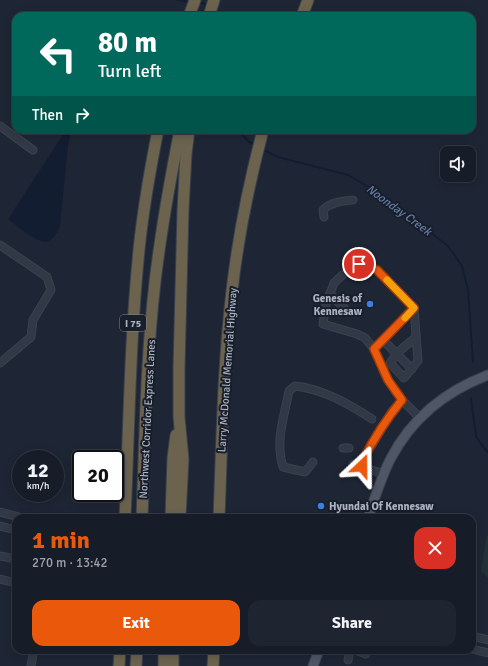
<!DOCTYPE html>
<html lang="en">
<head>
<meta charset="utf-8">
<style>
	:root { --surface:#161c28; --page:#1f2530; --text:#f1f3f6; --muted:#9ea1a8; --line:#353a45; --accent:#ea580c }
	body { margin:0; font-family:Signika,sans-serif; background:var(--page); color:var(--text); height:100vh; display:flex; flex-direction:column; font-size:15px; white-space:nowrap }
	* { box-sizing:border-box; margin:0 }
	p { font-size:13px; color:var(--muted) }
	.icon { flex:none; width:22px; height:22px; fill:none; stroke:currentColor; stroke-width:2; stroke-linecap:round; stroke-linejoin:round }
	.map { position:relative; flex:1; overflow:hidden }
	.panel { position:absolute; left:12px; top:514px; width:464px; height:140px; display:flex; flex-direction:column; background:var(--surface); border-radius:12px; box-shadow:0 2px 10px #0003,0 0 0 1px var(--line) }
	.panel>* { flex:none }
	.banner { position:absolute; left:12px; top:12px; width:464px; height:122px; border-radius:12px; box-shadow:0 2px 10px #0003,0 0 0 1px var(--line); background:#00695c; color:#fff; overflow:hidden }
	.tools { position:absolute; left:440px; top:146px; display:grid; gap:8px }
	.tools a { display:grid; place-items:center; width:36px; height:36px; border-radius:8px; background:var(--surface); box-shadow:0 2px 10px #0003,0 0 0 1px var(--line); font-size:20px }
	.speed { position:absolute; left:12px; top:450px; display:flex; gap:8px; font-size:20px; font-weight:700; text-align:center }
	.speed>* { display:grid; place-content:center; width:52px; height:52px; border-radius:50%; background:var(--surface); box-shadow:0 2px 10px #0003,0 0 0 1px var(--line); line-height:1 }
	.speed small { font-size:10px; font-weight:400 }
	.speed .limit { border:2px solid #111; border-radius:6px; background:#fff; color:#111 }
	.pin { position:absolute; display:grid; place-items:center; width:34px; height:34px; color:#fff; margin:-17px; border:2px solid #fff; border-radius:50%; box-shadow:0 1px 4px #0007 }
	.me { position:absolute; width:44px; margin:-22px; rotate:23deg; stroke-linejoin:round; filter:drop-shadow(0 0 3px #0008) }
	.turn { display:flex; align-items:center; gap:14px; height:84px; padding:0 20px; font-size:18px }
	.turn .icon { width:52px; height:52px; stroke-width:2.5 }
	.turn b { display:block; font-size:28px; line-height:34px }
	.then { display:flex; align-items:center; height:38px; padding:0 20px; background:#0003; gap:8px; font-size:15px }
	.round { display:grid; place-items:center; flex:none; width:42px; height:42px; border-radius:12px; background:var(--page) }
	.overview { display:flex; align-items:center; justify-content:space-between; height:68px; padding:0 20px }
	h1 { font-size:24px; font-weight:700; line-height:30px; color:var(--accent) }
	.button { display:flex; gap:8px; margin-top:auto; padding:8px 20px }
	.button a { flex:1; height:46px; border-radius:12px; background:var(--accent); color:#fff; font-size:16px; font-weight:700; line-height:46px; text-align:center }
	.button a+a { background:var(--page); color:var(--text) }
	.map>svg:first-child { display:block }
	.green { fill:#203236 }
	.water { fill:#131d32 }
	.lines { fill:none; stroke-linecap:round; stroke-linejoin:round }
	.stream { stroke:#131d32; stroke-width:2 }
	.minor-casing { stroke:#3b424f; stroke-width:9 }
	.major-casing { stroke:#3b424f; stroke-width:11 }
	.highway-casing { stroke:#3a404d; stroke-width:13 }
	.minor { stroke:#323946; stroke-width:7 }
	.major { stroke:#4f5766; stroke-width:9 }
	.highway { stroke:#6c634f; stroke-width:11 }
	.route-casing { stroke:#983908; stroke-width:10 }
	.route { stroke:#ea580c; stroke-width:7 }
	.slow { stroke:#f59e0b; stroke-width:7 }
	.shop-dot { fill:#3f7fe0; stroke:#181e2a; stroke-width:1.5 }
	.labels { text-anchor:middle; stroke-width:4; stroke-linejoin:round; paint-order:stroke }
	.shield { fill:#181e2a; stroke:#7f8695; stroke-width:1 }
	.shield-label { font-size:10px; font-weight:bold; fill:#abb3c3 }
	.poi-label { font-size:11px; font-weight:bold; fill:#abb3c3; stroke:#181e2a; text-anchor:end }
	.street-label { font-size:11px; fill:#abb3c3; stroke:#181e2a }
	.water-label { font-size:12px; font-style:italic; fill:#637aa3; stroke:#181e2a }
</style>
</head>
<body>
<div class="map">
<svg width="488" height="666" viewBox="0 0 488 666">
	<rect width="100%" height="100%" fill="#1e2635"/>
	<!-- green -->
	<polygon class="green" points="488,534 488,578 481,571 486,539"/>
	<!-- water -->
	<path class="water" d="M66,130H71L68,146L60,226C58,231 55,238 49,241C39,246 16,225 8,219Z"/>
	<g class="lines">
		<!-- stream -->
		<g class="stream">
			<polyline points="177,0 189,2"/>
			<polyline points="198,3 203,3 208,6"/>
			<polyline points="238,130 249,142 255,145"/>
			<polyline points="262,149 278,157 348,175 379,193 448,246 462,266 468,290 473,362"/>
			<polyline points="471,398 476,436 483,447 488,452"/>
		</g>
		<!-- minor casing -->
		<g class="minor-casing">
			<g id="minor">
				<polyline points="0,126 33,150"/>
				<path d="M324,217L323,210C330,202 343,201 353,200"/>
				<polyline points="0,245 47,277 51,290 33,320 31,337 0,363"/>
				<polyline points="330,294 347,311"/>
				<polyline points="383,340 414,308"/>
				<polyline points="374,349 383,340 412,369"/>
				<polyline points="402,400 388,380 374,349 365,338 357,334 323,324 326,304 334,283 350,268 359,264 377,270 414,308 418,361 404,378 390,363 397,353 416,337"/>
				<polyline points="343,448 349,448"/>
				<path d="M313,462L305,472L283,467C275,441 284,417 289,391L295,386C323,389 349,404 372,419"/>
				<polyline points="353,464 384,474"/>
				<polyline points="360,465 393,410 402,400 420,418"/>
				<polyline points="0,512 23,518"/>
				<polyline points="0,526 16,530"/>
				<polyline points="0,556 16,559"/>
				<polyline points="0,579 16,583"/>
				<polyline points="472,636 488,640"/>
				<polyline points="472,649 488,653"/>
				<polyline points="355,650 366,654"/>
				<polyline points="348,660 350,650"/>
				<polyline points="31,666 34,650"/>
			</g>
		</g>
		<!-- major casing -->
		<g class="major-casing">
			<g id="major">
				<path d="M368,518C375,498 381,477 391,458C412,418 446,391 488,375"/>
				<polyline points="313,666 319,650"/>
			</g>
		</g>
		<!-- highway casing -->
		<g class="highway-casing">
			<g id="highway">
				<polyline points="189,16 195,0"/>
				<polyline points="209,16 214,0"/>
				<polyline points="302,16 308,0"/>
				<path d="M125,518C129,429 130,339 139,250C143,210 150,170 158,130"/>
				<path d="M142,518C145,440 146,360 155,282C161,231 170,180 180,130"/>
				<polyline points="171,518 173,458 176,435"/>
				<polyline points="180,518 183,459 179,417 179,368 183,210 186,154 189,130"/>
				<path d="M219,518C222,442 223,366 232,291C238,237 249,183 263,130"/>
				<polyline points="119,666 120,650"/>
				<polyline points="136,666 137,650"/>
				<polyline points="164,666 164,650"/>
				<polyline points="173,666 173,650"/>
				<polyline points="213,666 214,650"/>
			</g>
		</g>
		<!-- minor -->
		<use href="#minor" class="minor"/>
		<!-- major -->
		<use href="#major" class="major"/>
		<!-- highway -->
		<use href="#highway" class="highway"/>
	</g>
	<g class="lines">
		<!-- route casing -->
		<g class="route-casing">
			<path id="route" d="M359,264L377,270L414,308L374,349L388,380L402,400C386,419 372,442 360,465L362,466"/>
		</g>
		<!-- route -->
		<use href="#route" class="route"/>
		<!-- slow -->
		<polyline class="slow" points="387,280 414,308 405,318"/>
	</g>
	<!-- markers -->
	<g class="shop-dot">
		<circle cx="370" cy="304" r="4"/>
		<circle cx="321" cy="506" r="4"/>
	</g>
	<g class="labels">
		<!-- shield labels -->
		<rect class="shield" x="120" y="315" width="26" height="16" rx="3"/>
		<g class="shield-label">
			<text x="133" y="327">I 75</text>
		</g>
		<!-- poi labels -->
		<g class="poi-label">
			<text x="362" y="302">Genesis of<tspan x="362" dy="13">Kennesaw</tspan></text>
			<text x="329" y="510" text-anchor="start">Hyundai Of Kennesaw</text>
		</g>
		<!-- street labels -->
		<g class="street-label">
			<text transform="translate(227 370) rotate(-86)" y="4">Larry McDonald Memorial Highway</text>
			<text transform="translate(147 419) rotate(-87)" y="4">Northwest Corridor Express Lanes</text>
		</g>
		<!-- water labels -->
		<g class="water-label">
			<text transform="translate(399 210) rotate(36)" y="4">Noonday Creek</text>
		</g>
	</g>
</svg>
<div class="tools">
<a><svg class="icon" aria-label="sound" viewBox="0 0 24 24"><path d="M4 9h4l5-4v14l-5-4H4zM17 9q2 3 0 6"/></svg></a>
</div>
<div class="speed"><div>12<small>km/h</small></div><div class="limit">20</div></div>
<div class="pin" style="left:359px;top:264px;background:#d93025"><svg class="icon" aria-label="arrive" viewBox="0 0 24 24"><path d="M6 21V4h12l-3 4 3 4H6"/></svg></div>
<svg class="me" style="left:362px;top:466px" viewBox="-20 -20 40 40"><path d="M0-17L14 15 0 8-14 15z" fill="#ea580c" stroke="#fff" stroke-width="4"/></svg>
<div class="banner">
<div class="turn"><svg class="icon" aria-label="left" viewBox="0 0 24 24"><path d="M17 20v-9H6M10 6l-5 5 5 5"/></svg><div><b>80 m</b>Turn left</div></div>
<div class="then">Then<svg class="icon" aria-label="right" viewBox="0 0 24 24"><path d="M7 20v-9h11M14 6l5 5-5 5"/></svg></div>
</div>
<section class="panel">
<div class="overview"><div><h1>1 min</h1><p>270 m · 13:42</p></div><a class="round" style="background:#d93025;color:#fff"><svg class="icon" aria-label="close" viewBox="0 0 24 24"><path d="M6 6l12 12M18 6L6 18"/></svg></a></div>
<div class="button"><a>Exit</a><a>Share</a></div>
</section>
</div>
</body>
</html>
